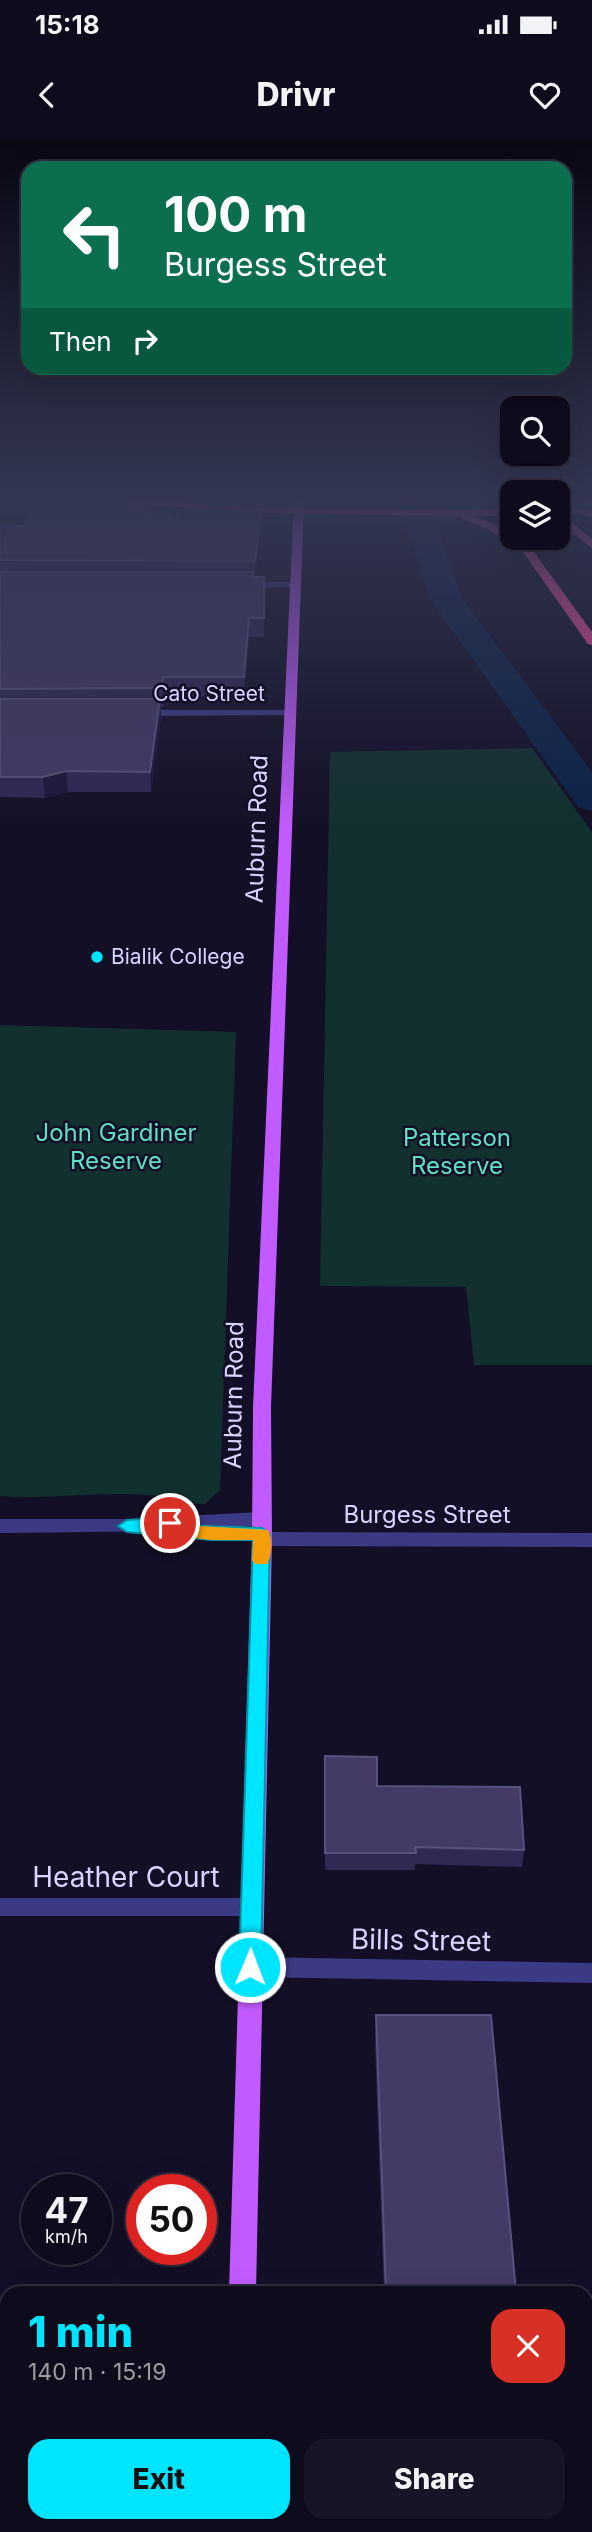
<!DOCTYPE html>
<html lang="en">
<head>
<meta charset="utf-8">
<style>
	:root { --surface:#0e0b1c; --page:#171425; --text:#f1f3f6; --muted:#9b9ba3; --line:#2e2b3b; --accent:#00e5ff }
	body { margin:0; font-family:Inter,sans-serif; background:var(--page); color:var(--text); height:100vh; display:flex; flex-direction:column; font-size:26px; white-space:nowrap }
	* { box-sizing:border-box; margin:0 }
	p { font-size:23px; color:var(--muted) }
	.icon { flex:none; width:38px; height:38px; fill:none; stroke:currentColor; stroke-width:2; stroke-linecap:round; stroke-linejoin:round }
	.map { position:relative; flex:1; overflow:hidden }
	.panel { position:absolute; left:0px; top:2146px; width:593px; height:247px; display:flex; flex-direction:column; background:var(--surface); border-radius:21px 21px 0 0; box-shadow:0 7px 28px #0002,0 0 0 2px var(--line) }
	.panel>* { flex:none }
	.guide { position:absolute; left:21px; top:21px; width:551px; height:214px; border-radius:21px; box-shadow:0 7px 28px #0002,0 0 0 2px var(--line); background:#0b6e4f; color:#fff; overflow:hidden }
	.controls { position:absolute; left:500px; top:256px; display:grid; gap:14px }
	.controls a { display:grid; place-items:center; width:70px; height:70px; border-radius:14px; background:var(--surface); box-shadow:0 7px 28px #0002,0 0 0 2px var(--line); font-size:35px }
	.speed { position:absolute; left:21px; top:2034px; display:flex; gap:14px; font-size:35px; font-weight:700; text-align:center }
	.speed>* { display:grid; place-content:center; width:91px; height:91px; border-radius:50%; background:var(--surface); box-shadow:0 7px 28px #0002,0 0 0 2px var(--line); line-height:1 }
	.speed small { font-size:18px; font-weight:400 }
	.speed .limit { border:10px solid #d22; background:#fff; color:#111 }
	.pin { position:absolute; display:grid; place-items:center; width:60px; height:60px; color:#fff; margin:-30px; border:4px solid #fff; border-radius:50%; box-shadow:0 2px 7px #0007 }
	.me { position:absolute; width:77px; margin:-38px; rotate:1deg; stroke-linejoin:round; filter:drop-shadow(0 0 5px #0008) }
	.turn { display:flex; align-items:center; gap:24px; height:147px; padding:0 28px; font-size:32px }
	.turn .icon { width:91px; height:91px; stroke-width:2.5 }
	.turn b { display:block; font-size:49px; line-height:60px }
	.then { display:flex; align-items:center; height:66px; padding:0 28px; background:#0003; gap:14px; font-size:26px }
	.round { display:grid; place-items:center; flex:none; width:74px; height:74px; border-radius:21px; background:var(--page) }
	.head { display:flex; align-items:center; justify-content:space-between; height:119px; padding:0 28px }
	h1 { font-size:42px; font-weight:800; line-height:52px; color:var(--accent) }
	.cta { display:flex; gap:14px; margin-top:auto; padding:14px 28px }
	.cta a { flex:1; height:80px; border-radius:21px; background:var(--accent); color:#111; font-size:28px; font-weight:800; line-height:80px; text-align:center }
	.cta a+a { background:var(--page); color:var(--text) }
	.status { display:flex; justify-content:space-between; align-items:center; height:49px; padding:0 35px; background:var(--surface); direction:ltr }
	.status svg { height:19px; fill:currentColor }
	header { display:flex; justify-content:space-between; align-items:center; height:91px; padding:0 28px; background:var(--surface); font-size:32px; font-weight:800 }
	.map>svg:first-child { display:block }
	.green { fill:#12302f }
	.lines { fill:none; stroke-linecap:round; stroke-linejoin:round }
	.river { fill:#0c2248; fill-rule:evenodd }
	.highway-tunnel { stroke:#312d47; stroke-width:12; stroke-dasharray:12 6; stroke-linecap:butt }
	.minor { fill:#3d3a85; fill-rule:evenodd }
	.major { fill:#c25bff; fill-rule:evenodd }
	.highway { fill:#ff4fa3; fill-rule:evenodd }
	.major-bridge { stroke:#c25bff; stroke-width:10 }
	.highway-bridge { stroke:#ff4fa3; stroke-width:12 }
	.wall { fill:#312854 }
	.shaded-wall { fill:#1d163a }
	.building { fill:#433a66; stroke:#5a527e; stroke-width:2 }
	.route { fill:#00e5ff; stroke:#0095a6; stroke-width:2 }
	.slow { fill:#f59e0b }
	.poi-dot { fill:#00e5ff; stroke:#130f26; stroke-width:2.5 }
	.labels { text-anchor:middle; stroke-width:5; stroke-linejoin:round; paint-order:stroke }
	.far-street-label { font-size:21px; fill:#d9d4ff; stroke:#130f26 }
	.far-poi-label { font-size:21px; fill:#d9d4ff; stroke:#130f26; text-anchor:start }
	.street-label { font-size:24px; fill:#d9d4ff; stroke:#130f26 }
	.park-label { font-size:24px; fill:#5fe0c0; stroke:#130f26 }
	.near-street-label { font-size:28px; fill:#d9d4ff; stroke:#130f26 }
</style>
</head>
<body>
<div class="status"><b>15:18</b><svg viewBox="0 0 49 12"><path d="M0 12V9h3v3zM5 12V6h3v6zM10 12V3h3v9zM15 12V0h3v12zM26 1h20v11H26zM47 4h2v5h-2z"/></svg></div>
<header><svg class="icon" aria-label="back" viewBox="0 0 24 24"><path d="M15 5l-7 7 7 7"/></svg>Drivr<svg class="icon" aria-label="heart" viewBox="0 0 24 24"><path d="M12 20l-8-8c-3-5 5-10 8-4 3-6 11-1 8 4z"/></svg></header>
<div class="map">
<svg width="592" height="2392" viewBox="0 0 592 2392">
	<rect width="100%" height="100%" fill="#130f26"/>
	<!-- green -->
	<g class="green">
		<polygon points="532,608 592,692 592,1225 474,1225 466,1147 320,1146 330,612"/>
		<path d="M0,885L236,892L220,1350L205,1364C181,1364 168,1357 147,1355C97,1351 49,1360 0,1356Z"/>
	</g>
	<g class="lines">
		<!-- river -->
		<polygon class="river" points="397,356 426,356 462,458 592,632 592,671 578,667 430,459"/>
		<!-- highway-tunnel -->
		<g class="highway-tunnel">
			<polyline points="574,356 592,368"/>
			<polyline points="558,378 567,384"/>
		</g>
		<!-- minor -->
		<g class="minor">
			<polygon points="297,442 301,443 301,447 241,448 236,445 241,442"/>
			<polygon points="291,570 297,573 295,575 136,576 130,573 136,570"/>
			<polygon points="261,1372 268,1374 271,1379 268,1384 241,1387 262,1387 271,1392 592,1393 592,1407 262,1406 253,1400 176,1398 169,1396 167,1391 0,1393 0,1379 127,1379"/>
			<polygon points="0,1758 251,1758 259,1760 263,1767 259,1774 251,1776 0,1776"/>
			<polygon points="250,1817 592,1823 592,1843 250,1837 242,1834 238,1827 242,1820"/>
			<polygon points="0,2263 7,2264 7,2292 0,2291"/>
		</g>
		<!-- major -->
		<g class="major">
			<polygon points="299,357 304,360 271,1267 272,1399 256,2152 229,2152 252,1399 253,1267 294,360"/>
			<rect x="221" y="2385" width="30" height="7"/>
		</g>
		<!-- highway -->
		<g class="highway">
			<polygon points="415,356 434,356 407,365 402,362"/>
			<polygon points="505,356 513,356 513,360"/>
			<polygon points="0,357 60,358 65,361 60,364 0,363"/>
			<polygon points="95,359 179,361 208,366 270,368 513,370 513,376 473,376 494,384 531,408 592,492 592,505 588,504 523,412 486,388 461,379 460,376 208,372 179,367 91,364 91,360"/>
			<polygon points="558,364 592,371 592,377 558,370"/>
			<polygon points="563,382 571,382 592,399 592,408 563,386"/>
		</g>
		<!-- major-bridge -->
		<polyline class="major-bridge" points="574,360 592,359"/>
		<!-- highway-bridge -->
		<polyline class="highway-bridge" points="574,360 578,356"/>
	</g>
	<!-- wall -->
	<g class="wall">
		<polygon points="33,356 115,356 113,357 113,358 177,381 261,388 255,437 264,437 264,497 249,497 244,557 164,556 163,567 161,567 161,579 151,652 68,652 45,658 0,657 0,385 25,386"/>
		<polygon points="325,1616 377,1646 524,1710 522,1727 415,1724 415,1730 325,1730"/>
		<polygon points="376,1875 516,2152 384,2152 375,1904"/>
	</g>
	<!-- shaded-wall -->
	<g class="shaded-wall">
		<polygon points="261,370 261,388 255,439 255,421"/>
		<polygon points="249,478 249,497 244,557 244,537"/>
		<polygon points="163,537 164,556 163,567 162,548"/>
		<polygon points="160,559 161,579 151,652 150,632"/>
		<polygon points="66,631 68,652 45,658 43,637"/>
	</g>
	<!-- building -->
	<g class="building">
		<polygon points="33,356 112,356 111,358 177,381 179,370 261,370 255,421 0,420 0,385 25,386"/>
		<polygon points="0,432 253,432 253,437 264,437 264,478 249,478 244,537 163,537 162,548 0,549"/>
		<polygon points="0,559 160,559 150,632 66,631 43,637 0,637"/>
		<polygon points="325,1616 377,1617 377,1646 520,1647 524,1710 415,1707 416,1713 325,1713"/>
		<polygon points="376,1875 491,1875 516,2152 386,2152"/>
		<polygon points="586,2233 592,2233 592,2392 356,2392 356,2385 586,2385"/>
	</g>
	<!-- sky -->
	<linearGradient id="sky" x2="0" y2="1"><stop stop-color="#0a0815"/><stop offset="0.52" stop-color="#333752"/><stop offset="1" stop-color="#333752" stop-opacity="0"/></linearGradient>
	<rect width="592" height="691" fill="url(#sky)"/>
	<!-- route -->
	<polygon class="route" points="170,1377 176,1379 177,1385 262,1388 270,1394 261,1827 257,1834 250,1836 242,1834 239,1827 253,1400 212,1400 127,1392 118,1386 127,1380"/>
	<!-- slow -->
	<path class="slow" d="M165,1384L268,1390C273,1398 272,1416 267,1424H255L252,1420L253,1400H212L159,1394L156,1390L159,1386Z"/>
	<!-- markers -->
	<circle class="poi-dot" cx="97" cy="817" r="7"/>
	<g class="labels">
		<!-- far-street labels -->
		<g class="far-street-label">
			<text x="209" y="561">Cato Street</text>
		</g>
		<!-- far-poi labels -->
		<g class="far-poi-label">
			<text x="111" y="824">Bialik College</text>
		</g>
		<!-- street labels -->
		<g class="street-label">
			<text transform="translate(257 689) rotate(-88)" y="8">Auburn Road</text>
			<text transform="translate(234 1255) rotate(-89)" y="8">Auburn Road</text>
			<text x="427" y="1383">Burgess Street</text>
		</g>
		<!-- park labels -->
		<g class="park-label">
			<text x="116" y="1001">John Gardiner<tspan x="116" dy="28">Reserve</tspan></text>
			<text x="457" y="1006">Patterson<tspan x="457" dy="28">Reserve</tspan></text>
		</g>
		<!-- near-street labels -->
		<g class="near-street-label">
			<text x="126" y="1747">Heather Court</text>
			<text transform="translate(421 1800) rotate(1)" y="10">Bills Street</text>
		</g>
	</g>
</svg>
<div class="controls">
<a><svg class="icon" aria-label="search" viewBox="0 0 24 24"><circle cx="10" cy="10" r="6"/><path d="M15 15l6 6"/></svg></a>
<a><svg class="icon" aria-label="layers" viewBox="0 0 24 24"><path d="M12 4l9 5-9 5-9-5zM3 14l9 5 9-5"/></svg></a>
</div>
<div class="speed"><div>47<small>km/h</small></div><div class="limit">50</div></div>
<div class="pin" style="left:170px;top:1383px;background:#d93025"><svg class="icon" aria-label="arrive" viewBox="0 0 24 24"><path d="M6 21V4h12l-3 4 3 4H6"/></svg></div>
<svg class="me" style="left:250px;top:1827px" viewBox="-20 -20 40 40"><circle r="17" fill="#00e5ff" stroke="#fff" stroke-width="3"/><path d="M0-11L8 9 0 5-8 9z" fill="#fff"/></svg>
<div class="guide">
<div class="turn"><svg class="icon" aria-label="left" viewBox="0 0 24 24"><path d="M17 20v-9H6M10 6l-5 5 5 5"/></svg><div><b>100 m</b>Burgess Street</div></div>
<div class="then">Then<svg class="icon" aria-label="right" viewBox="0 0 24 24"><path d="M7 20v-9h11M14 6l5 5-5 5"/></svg></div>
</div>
<section class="panel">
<div class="head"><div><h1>1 min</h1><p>140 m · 15:19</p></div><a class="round" style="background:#d93025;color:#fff"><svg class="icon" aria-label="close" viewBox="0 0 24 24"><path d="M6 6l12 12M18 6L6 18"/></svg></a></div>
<div class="cta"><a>Exit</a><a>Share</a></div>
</section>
</div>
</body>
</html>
